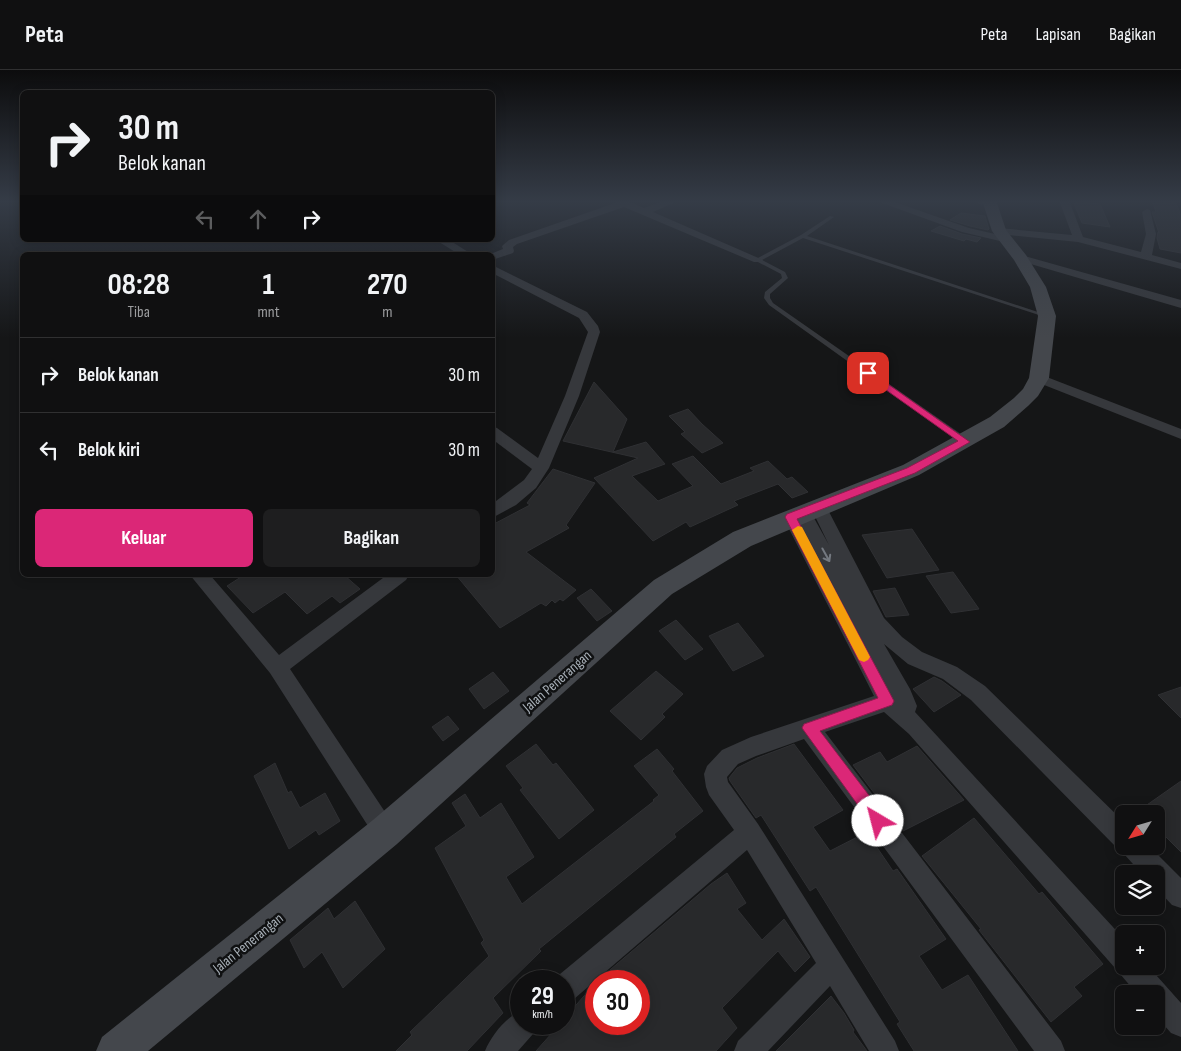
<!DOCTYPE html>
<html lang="id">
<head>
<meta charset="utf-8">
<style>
	:root { --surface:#101011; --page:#1e1e1f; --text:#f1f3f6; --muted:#9c9d9f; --line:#303031; --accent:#db2777 }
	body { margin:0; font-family:"Sofia Sans Condensed",sans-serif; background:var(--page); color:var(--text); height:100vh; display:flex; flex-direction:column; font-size:19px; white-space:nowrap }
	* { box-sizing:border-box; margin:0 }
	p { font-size:16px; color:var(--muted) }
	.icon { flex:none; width:28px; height:28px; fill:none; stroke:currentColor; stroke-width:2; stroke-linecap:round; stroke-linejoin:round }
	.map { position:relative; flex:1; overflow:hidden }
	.sheet { position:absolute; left:20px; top:182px; width:475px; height:325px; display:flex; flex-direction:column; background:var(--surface); border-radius:8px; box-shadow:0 2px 12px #0003,0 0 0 1px var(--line) }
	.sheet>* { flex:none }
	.top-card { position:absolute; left:20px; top:20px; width:475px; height:152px; border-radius:8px; box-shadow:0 2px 12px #0003,0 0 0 1px var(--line); background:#101011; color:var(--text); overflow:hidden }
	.needle { width:32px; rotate:233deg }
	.buttons { position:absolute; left:1115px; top:735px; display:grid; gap:10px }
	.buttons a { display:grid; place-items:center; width:50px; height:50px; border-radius:8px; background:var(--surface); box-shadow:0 2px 12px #0003,0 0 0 1px var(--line); font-size:25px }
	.speed { position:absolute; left:510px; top:900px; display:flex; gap:10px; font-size:25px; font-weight:700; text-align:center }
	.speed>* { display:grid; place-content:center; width:65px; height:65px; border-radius:50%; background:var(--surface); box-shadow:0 2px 12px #0003,0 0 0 1px var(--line); line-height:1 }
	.speed small { font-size:12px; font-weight:400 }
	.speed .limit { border:8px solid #d22; background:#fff; color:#111 }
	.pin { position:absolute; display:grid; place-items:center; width:42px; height:42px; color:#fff; margin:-21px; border-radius:10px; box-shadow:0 2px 8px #0006 }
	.me { position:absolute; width:55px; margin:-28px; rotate:323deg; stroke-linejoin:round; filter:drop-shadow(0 0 4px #0008) }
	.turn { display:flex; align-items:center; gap:18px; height:105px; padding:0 15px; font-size:22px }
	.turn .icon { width:65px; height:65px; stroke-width:2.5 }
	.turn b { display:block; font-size:35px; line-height:42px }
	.lanes { display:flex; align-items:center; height:48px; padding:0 15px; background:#0003; justify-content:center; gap:25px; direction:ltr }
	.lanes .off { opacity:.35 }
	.eta { display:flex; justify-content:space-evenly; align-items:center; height:85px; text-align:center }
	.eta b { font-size:30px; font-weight:700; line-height:35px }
	.button { display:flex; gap:10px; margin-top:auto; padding:10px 15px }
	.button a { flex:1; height:58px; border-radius:8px; background:var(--accent); color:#fff; font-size:20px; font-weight:700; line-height:58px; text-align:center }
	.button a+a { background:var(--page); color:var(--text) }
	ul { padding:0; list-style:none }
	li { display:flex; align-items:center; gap:15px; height:75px; padding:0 15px; border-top:1px solid var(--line) }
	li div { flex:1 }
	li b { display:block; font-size:19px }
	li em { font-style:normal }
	header { display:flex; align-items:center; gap:30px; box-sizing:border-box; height:70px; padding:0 25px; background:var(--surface); border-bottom:1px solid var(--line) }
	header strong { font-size:24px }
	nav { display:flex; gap:28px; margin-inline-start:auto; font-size:18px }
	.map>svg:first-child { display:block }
	.building { fill:#28292b; stroke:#2f3033 }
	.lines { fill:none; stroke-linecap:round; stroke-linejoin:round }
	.lane { fill:#36383c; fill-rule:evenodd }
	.street { fill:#36383c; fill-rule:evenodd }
	.secondary { fill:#44474c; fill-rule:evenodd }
	.oneway { stroke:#747980 }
	.route { fill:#db2777; stroke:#8e194d }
	.slow { fill:#f59e0b }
	.labels { text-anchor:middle; stroke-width:5; stroke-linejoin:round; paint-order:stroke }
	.street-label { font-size:15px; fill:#a7afb7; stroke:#101112 }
</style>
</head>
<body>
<header>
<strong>Peta</strong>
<nav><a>Peta</a><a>Lapisan</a><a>Bagikan</a></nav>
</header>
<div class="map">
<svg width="1181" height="981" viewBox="0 0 1181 981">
	<rect width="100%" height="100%" fill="#151617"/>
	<!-- building -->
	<g class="building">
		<polygon points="1152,130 1175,130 1181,146 1181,183 1160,179 1157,168 1158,162 1159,163 1152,142 1156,142"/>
		<polygon points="1073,131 1100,134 1110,157 1082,153"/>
		<polygon points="961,143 985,146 989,159 988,160 970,156 950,150"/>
		<polygon points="940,156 962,164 981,168 977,172 966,169 964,171 931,161"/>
		<polygon points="594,312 627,349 613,382 646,372 665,394 632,406 658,431 693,416 672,394 693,386 721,414 754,401 750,398 768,391 787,409 792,407 808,422 792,428 778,414 734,431 738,435 690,457 686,452 653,471 594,408 638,388 563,371"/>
		<polygon points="688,339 702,354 723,373 702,383 681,364 685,362 669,346"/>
		<polygon points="553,399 595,413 566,455 569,458 526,482 576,520 563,531 560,529 555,533 552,530 546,536 541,533 500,558 456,505 492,505 492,455 530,435 527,433"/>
		<polygon points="912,459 939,500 887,508 862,465"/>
		<polygon points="953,502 979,539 951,543 926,506"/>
		<polygon points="244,505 344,505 360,519 340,533 332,526 307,544 285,522 253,543 227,516"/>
		<polygon points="895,518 909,545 886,547 873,521"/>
		<polygon points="591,519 612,541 597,551 577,528"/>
		<polygon points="676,550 703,579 685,590 659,561"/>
		<polygon points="738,553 764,586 733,601 709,566"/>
		<polygon points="656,601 683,624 662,644 665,647 641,670 610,641"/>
		<polygon points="493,602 509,621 484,639 469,619"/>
		<polygon points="934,607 942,611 961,625 934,642 913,619"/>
		<polygon points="1181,617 1181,648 1158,625"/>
		<polygon points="448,646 459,659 443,671 432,657"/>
		<polygon points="536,674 553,695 556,693 594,740 559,769 520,720 523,718 506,696"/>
		<polygon points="794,674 843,740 813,757 830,781 869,761 879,774 876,776 893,801 897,799 946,869 919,886 942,920 968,905 1018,981 914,981 897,954 900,952 816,817 810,821 761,745 756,748 730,711 729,708 737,698 757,688"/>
		<polygon points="917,676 964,730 903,761 853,695 880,682 887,692"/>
		<polygon points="657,679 674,699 672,701 703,741 674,764 676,767 539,879 541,881 493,928 503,943 467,981 396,981 412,965 410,962 489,886 481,873 484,870 435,778 466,756 452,733 465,724 480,748 501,733 534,787 506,807 522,834 654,731 653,730 659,725 634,696"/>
		<polygon points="275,693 288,723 291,721 300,738 325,723 340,751 319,765 316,760 289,779 254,706"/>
		<polygon points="1181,711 1181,782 1156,757 1156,744 1134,744"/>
		<polygon points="974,748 1039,824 1042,822 1103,894 1074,917 1082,926 1051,952 979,860 981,859 922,786"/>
		<polygon points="727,803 746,833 737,839 762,870 784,849 810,887 795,902 778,881 722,938 737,958 716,981 536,981 560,954 564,954 564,949 596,912 596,954 639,954 639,911 597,911 711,814"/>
		<polygon points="355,831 385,879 343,918 322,882 304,898 290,870 328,838 334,849"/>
		<polygon points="831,926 844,943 854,960 853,962 867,981 776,981"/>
	</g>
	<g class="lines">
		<!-- lane -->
		<polygon class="lane" points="830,146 834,147 807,166 1050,246 1045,247 803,168 762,190 785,202 788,208 770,224 770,228 773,233 968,369 968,373 962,373 769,235 764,228 765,222 782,208 781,204 756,191 756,189 801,165"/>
		<!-- street -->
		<g class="street">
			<polygon points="612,130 625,130 644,138 666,130 680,130 653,142 763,190 762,192 754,192 624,137 517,174 513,177 514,181 513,183 492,190 492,185 488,185 503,179 502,176 509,170 615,133"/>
			<polygon points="874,130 889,130 969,158 1008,167 1009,169 1004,172 962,162"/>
			<polygon points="969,130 985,130 996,135 991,138"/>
			<polygon points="1059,130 1069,130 1083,167 1141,182 1146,164 1142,142 1147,139 1150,140 1156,164 1152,185 1181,193 1181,199 1078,172 999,164 994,161 999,158 1072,165"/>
			<polygon points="436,170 449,170 473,185 460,185"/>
			<polygon points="1021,185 1181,230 1181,238 1017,190 1016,188 1017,186"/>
			<polygon points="492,195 587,242 598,256 600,262 579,326 549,398 536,418 516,435 492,448 492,434 524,410 532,399 492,369 492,356 497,358 538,388 565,326 588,262 579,248 492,203"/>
			<polygon points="1039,304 1181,359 1181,369 1034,311 1032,308"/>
			<polygon points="818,430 824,432 826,436 884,548 902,567 922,582 957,597 985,616 1124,752 1124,776 1149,776 1181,808 1181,838 1172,835 1156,818 1156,804 1142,804 1124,784 1122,780 1116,777 971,630 943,609 908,594 884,574 910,619 917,636 915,642 1124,869 1124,896 1148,896 1181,933 1181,967 1171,963 1156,946 1156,924 1137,924 1121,905 1118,900 1115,898 909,664 884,642 825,662 1061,971 1065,981 1034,981 804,669 756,686 738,694 727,707 728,712 758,754 895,971 899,981 869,981 830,916 768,981 734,981 738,971 816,893 747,780 574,929 564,932 564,911 554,911 554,909 734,760 709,725 706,717 704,704 707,696 722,680 751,667 874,626 783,447 785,443 795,442 797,439 803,437 809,439 829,475 810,436 812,432"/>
			<polygon points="190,505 210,505 279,585 387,505 409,505 406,510 290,599 393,754 397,762 393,770 385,774 377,770 270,603"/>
			<path d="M521,941V954H537L533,964L518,981H485C491,966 506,947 521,941Z"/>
		</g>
		<!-- secondary -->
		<polygon class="secondary" points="982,130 996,130 1006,160 1026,185 1046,217 1056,246 1049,308 1038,326 1028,336 1004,357 919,405 751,476 672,524 397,774 148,981 96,981 102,967 373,750 654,510 733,462 903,395 990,347 1014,328 1023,319 1029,308 1038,246 1030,217 1014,190 992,161"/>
	</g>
	<!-- one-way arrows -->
	<defs><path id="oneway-shaft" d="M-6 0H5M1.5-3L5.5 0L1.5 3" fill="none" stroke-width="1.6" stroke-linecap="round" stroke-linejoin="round" transform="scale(1.25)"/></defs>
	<use class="oneway" href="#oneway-shaft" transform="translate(826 485) rotate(61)"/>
	<!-- sky -->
	<linearGradient id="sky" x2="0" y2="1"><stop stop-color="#0c0c0d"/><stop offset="0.49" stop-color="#353c47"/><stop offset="1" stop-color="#353c47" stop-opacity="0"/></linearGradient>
	<rect width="1181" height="268" fill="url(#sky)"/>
	<!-- route -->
	<polygon class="route" points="868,300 970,372 915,403 797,449 894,631 892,635 820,661 884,745 886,751 884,756 878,758 873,756 802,658 804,654 878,628 785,447 787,444 907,398 958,371 865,305 865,301"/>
	<!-- slow -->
	<polygon class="slow" points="798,456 802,457 868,583 870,587 868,590 864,592 859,590 792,460"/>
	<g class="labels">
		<!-- street labels -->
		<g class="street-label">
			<text transform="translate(557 611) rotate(-41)" y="5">Jalan Penerangan</text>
			<text transform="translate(248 873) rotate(-39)" y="5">Jalan Penerangan</text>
		</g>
	</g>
</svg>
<div class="buttons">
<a><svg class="needle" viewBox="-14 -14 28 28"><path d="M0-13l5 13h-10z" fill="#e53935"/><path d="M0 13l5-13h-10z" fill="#9c9d9f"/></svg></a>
<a><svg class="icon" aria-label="layers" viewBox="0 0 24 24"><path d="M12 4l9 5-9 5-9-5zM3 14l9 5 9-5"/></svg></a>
<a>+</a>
<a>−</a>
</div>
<div class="speed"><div>29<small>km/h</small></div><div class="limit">30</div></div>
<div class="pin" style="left:868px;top:303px;background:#d93025"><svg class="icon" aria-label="arrive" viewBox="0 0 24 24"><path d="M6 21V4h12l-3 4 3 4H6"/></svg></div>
<svg class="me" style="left:878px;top:751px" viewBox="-20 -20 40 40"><circle r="19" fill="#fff"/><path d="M0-13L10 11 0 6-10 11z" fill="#db2777"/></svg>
<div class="top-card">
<div class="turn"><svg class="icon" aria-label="right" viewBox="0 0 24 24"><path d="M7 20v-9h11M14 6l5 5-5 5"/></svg><div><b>30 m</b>Belok kanan</div></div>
<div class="lanes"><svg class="icon off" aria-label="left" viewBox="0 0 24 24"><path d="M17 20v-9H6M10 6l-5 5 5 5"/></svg><svg class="icon off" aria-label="ahead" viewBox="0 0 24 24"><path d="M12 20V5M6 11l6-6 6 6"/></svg><svg class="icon" aria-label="right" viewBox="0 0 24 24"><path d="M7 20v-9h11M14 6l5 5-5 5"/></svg></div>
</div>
<section class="sheet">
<div class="eta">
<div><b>08:28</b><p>Tiba</p></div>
<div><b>1</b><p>mnt</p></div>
<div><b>270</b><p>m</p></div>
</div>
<ul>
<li><svg class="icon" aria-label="right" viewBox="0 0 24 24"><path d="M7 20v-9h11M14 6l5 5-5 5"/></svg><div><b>Belok kanan</b></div><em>30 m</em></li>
<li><svg class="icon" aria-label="left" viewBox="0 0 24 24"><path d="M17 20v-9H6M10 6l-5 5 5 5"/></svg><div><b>Belok kiri</b></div><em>30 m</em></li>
</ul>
<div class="button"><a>Keluar</a><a>Bagikan</a></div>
</section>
</div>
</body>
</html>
